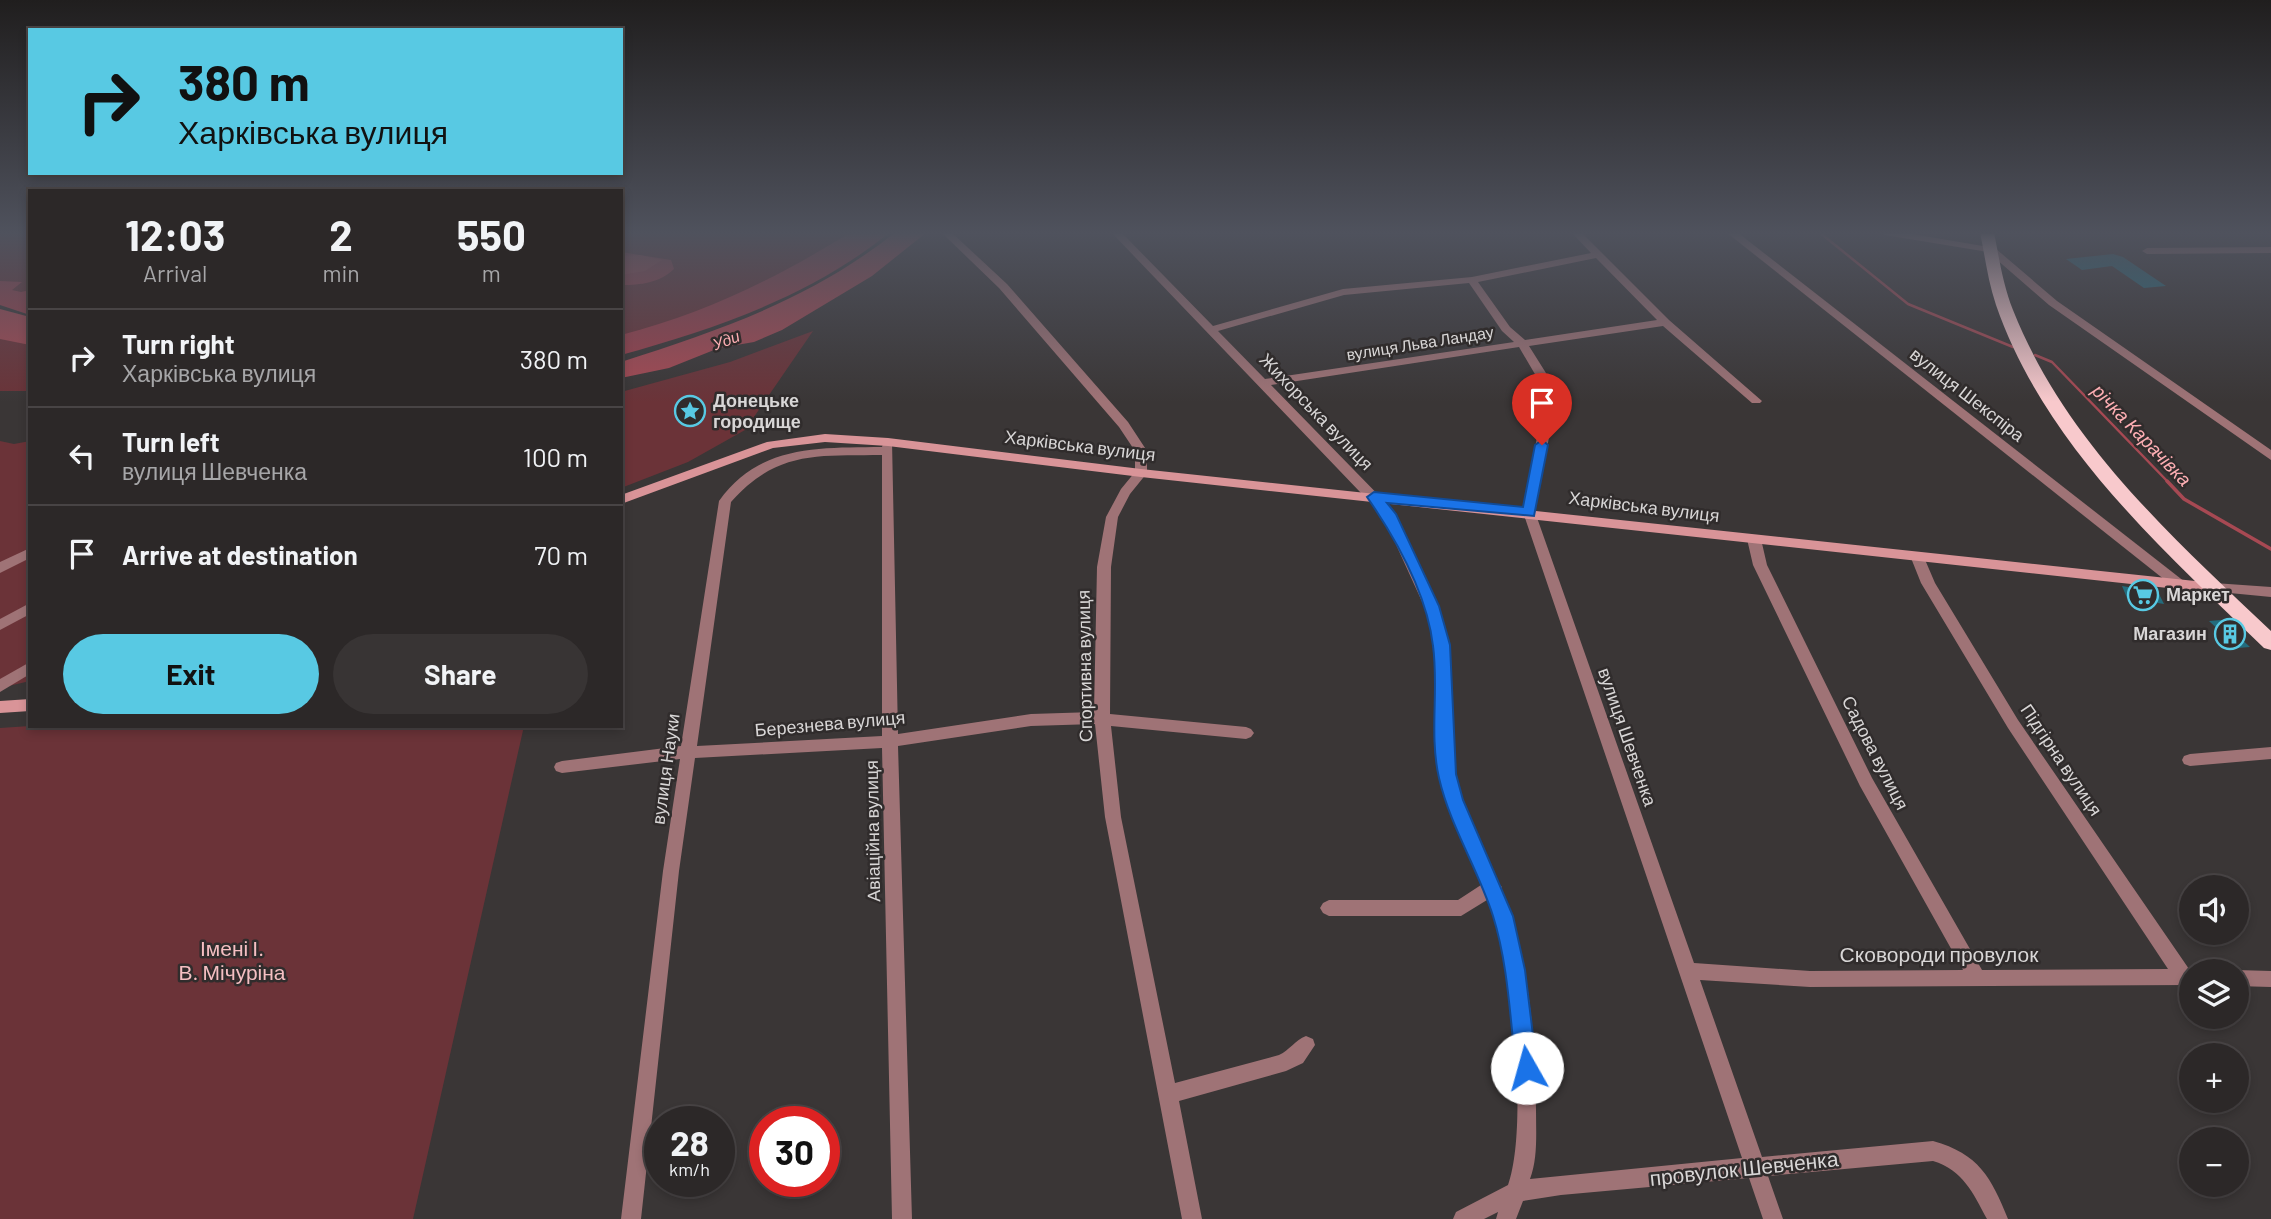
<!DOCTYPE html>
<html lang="en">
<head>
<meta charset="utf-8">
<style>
	:root { --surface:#2c2828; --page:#383434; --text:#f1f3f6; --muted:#a6a6a8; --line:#484445; --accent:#58c9e3 }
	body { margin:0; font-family:Barlow,sans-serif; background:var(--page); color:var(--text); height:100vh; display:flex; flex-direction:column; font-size:26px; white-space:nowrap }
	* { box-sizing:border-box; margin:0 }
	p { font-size:23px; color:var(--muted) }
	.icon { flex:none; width:38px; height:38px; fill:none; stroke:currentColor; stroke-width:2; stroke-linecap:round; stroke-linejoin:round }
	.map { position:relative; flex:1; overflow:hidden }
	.side { position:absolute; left:28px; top:189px; width:595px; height:539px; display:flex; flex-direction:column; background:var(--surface); border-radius:0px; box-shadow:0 4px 10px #0003,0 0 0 2px var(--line) }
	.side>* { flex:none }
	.guide { position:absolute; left:28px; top:28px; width:595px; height:147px; border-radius:0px; box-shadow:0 4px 10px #0003,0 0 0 2px var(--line); background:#58c9e3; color:#111; overflow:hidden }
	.tools { position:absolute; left:2179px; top:875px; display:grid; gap:14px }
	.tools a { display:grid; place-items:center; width:70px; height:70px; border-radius:50%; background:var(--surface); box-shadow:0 4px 10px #0003,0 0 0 2px var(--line); font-size:35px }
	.speed { position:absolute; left:644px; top:1106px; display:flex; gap:14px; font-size:35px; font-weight:700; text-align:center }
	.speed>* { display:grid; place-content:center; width:91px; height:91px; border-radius:50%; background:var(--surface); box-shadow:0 4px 10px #0003,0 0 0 2px var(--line); line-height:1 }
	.speed small { font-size:18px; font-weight:400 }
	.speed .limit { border:10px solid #d22; background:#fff; color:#111 }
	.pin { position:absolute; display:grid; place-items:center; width:60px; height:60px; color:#fff; margin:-72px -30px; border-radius:50% 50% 50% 0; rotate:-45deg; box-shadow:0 0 7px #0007 }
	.pin .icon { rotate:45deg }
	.me { position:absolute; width:77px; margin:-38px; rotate:353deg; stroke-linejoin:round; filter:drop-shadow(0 0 5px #0008) }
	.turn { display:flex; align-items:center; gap:24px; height:147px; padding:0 35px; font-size:32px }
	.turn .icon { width:91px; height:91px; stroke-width:2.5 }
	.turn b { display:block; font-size:49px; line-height:60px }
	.eta { display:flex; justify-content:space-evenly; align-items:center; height:119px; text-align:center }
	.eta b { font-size:42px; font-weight:700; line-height:49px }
	.action { display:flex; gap:14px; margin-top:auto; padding:14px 35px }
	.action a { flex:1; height:80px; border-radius:42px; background:var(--accent); color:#111; font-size:28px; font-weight:700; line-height:80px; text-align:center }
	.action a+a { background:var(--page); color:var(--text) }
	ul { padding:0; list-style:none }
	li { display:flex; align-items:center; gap:21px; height:98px; padding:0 35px; border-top:2px solid var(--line) }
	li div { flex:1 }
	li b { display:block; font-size:26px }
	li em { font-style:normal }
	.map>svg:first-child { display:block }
	.green { fill:#6b3338 }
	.forest { fill:#9d404c }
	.water { fill:#a74953 }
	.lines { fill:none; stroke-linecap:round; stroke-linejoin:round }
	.stream-far1 { stroke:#a74953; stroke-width:2.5 }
	.stream { stroke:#a74953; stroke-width:3.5 }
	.building { fill:#236c7d }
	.minor { fill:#9f7376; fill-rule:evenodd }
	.tertiary { fill:#9f7376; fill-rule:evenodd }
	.secondary { fill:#d99498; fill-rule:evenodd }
	.trunk { fill:#f8c9cc; fill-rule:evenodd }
	.route { fill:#1a73e8; stroke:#114b97; stroke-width:2 }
	.labels { text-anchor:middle; stroke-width:5; stroke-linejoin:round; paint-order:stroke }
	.far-water-label { font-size:16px; font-style:italic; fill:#fdaeb3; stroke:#302c2c }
	.far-street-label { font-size:16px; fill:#d8d6d6; stroke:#302c2c }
	.street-label { font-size:18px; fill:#d8d6d6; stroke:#302c2c }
	.poi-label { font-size:18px; font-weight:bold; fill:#d8d6d6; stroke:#302c2c; text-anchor:start }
	.water-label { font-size:19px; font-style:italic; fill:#fdaeb3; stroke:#302c2c }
	.near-park-label { font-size:21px; fill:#f5bfc2; stroke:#302c2c }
	.near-street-label { font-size:21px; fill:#d8d6d6; stroke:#302c2c }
</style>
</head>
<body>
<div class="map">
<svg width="2271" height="1219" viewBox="0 0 2271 1219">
	<rect width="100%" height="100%" fill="#3a3636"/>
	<!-- green -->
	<g class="green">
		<polygon points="0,232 30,232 30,304 0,298"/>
		<polygon points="621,232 876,232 716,311 621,337"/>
		<polygon points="813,331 745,430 688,462 621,488 621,392 730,362"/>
		<polygon points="0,337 30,342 30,391 0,391"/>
		<polygon points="0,441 14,444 30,441 30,681 0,688"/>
		<polygon points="30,726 524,726 413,1219 0,1219 0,728"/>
	</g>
	<!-- forest -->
	<g class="forest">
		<path d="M851,232H890C812,296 717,328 621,355V335C706,313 777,278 851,232Z"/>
		<path d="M621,252L671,260L674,269C659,283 641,285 621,285Z"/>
		<polygon points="0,281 22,282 12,290 21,292 30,290 30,315 0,305"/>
	</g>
	<!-- water -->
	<g class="water">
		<path d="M896,232H927L872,276L782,330L754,342L719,348L669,368L621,378V362C725,328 809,300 896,232Z"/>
		<polygon points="640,255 662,260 645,271 621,275 621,256"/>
		<polygon points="0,309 30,317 30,345 0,339"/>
	</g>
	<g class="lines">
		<!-- stream-far1 -->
		<g class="stream-far1">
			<polyline points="1819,232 1908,304 2013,347"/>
			<polyline points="2035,355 2052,362 2169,483"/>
		</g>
		<!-- stream -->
		<polyline class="stream" points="2167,481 2184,499 2271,549"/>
	</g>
	<!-- building -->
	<g class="building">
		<polygon points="2113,254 2123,257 2166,286 2144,288 2112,266 2082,270 2066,259"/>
		<polygon points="2122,586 2158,592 2164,604 2127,598"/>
		<polygon points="2221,620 2250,647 2238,648 2209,621"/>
	</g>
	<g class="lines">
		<!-- minor -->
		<g class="minor">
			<path d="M941,232H951L1007,284L1128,422L1147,451V473L1130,494L1118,517L1111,567L1110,714L1246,727L1251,729L1254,733L1251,737L1246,739L1111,726L1121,817L1175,1083L1279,1055C1290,1050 1295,1040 1306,1036L1313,1039L1315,1045L1303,1063L1286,1071L1179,1101L1202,1219H1182L1105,817L1095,724L1031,726L898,746L912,1219H892L882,748L695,758L679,871L641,1219H621L663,871L680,759L562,773L556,771L554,767L556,763L562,761L681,746L719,501C760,444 819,448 882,447L884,441H892L898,734L1031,714L1094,712L1097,567L1106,517L1121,489L1135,472V451L1119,427L999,288ZM882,455V736L697,746L731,502C777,450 818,456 882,455Z"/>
			<path d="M1111,232H1121L1213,326L1343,289L1472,277L1591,253L1571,232H1581L1669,320L1762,401L1760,403H1752L1663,326L1529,346L1551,381L1556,400L1535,512L1694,963L1810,971L1963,970L1860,786L1753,565L1747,539L1754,535L1761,539L1767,565L1872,778L1982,970L2168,969L2008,728L1921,583L1911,558L1918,553L1923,555L1935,583L2018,720L2189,969L2197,971H2191V985L1810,987L1700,980L1762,1157L1933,1141C1979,1154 1991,1177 2008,1219H1987C1973,1193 1963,1170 1933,1161L1768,1176L1783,1219H1763L1749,1178L1561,1195L1523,1201L1516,1219H1496L1498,1212L1484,1219H1453L1456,1212L1508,1185C1529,1126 1512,957 1487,900L1461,916H1329L1323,913L1320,908L1323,903L1329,900H1458L1481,885L1445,800L1439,774L1435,645L1424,606L1383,516ZM1596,258L1657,320L1525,340L1510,327L1478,282ZM1469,283L1502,331L1514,342L1265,379L1218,331L1344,295ZM1519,347L1539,381L1544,400L1523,512L1742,1158L1530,1179C1538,1158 1536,1133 1536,1110C1535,1037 1530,957 1500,890L1502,887L1496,881L1461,800L1455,774L1449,645L1438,606L1394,511L1271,385Z"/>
			<polygon points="1726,232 1737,232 2185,582 2187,585 2185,588 2175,588"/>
			<polygon points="1880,232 1900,232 1995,248 2057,301 2271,450 2271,460 2049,305 1988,252 1885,235"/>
			<polygon points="2271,247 2271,253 2147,254 2142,251 2147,248"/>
			<polygon points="30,548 30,558 0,573 0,562"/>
			<polygon points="30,603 30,614 0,630 0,619"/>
			<polygon points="30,662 30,674 0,692 0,679"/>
			<polygon points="2271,747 2271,759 2190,766 2184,764 2182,760 2184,756 2190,754"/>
			<polygon points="2236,970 2271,971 2271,987 2236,986 2236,971 2232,971"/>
		</g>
		<!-- tertiary -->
		<polygon class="tertiary" points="2214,583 2271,587 2271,597 2209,591 2207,588 2209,585"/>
		<!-- secondary -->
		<g class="secondary">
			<polygon points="825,434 888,438 1141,469 2214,583 2221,588 2214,593 1141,477 888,446 825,442 773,448 621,504 621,495 767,442"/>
			<polygon points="30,699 30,711 0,713 0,701"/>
		</g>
		<!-- trunk -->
		<path class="trunk" d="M1980,232H1994C1999,258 2003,285 2013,310C2065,441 2171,536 2271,631V650L2264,648C2162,549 2044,444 1996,305C1988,281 1985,257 1980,232Z"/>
	</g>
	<!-- sky -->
	<linearGradient id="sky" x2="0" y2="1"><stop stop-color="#201e1e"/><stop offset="0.58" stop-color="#4f525d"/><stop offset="1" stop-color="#4f525d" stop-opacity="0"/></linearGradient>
	<rect width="2271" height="402" fill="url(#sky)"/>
	<!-- route -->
	<path class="route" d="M1542,440L1548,445L1534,516L1387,503L1396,514L1439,606L1450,645L1456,774L1463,800L1513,916L1525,970L1537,1068L1534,1075L1527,1078L1519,1075L1516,1068C1510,1018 1508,964 1493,916C1478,869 1450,826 1439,778C1429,735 1439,689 1433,646C1427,594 1396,539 1367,497L1374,492L1523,507L1535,445Z"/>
	<!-- icons -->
	<defs>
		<g id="sight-ring" transform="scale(1.575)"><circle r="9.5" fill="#302c2c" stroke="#58c9e3" stroke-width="1.5"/><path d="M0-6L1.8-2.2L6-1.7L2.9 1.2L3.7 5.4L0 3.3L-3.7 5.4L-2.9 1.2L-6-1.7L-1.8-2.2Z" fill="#58c9e3"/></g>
		<g id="supermarket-ring" transform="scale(1.575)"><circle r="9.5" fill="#302c2c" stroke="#58c9e3" stroke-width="1.5"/><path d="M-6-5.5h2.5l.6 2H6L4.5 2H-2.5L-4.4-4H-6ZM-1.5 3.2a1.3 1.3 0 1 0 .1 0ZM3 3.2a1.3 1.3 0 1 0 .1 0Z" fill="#58c9e3"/></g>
		<g id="building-ring" transform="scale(1.575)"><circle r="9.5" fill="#302c2c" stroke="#58c9e3" stroke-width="1.5"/><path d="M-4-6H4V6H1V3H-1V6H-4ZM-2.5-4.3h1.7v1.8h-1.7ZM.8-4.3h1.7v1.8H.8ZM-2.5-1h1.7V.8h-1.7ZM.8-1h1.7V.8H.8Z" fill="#58c9e3"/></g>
	</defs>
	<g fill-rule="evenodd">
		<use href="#sight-ring" x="690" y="411"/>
		<use href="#supermarket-ring" x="2143" y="595"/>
		<use href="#building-ring" x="2230" y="634"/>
	</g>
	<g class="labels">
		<!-- far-water labels -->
		<g class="far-water-label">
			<text transform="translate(726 340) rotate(-21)" y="6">Уди</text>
		</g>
		<!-- far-street labels -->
		<g class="far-street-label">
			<text transform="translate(1420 343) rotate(-9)" y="6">вулиця Льва Ландау</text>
		</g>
		<!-- street labels -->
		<g class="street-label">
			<text transform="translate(1967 395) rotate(38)" y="6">вулиця Шекспіра</text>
			<text transform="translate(1316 412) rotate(46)" y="6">Жихорська вулиця</text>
			<text transform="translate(1080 446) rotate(7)" y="6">Харківська вулиця</text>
			<text transform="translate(1644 507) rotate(7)" y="6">Харківська вулиця</text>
			<text transform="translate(1085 666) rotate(-91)" y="6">Спортивна вулиця</text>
			<text transform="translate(830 724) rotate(-5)" y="6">Березнева вулиця</text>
			<text transform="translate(1627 737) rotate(71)" y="6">вулиця Шевченка</text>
			<text transform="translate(1875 753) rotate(63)" y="6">Садова вулиця</text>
			<text transform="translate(2061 760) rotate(56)" y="6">Підгірна вулиця</text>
			<text transform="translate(666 769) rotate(-82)" y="6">вулиця Науки</text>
			<text transform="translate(873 831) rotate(-91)" y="6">Авіаційна вулиця</text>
		</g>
		<!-- poi labels -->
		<g class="poi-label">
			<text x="713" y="407">Донецьке<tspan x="713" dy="21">городище</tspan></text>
			<text x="2166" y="601">Маркет</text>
			<text x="2207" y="640" text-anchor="end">Магазин</text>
		</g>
		<!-- water labels -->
		<g class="water-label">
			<text transform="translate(2142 435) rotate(46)" y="7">річка Карачівка</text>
		</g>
		<!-- near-park labels -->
		<g class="near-park-label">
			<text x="232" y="956">Імені І.<tspan x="232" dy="24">В. Мічуріна</tspan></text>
		</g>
		<!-- near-street labels -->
		<g class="near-street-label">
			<text x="1939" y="962">Сковороди провулок</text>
			<text transform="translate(1744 1169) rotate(-6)" y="7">провулок Шевченка</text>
		</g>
	</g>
</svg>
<div class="tools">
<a><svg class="icon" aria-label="sound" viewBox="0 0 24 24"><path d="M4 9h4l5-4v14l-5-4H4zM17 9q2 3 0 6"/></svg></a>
<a><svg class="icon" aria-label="layers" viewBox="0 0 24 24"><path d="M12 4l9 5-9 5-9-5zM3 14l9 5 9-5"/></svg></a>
<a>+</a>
<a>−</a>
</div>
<div class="speed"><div>28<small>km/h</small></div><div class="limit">30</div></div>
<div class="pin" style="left:1542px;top:445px;background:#d93025"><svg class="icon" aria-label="arrive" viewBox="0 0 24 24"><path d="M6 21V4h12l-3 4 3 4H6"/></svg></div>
<svg class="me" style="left:1527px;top:1068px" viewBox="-20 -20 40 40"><circle r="19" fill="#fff"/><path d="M0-13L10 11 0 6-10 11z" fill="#1a73e8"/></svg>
<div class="guide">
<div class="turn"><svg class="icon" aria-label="right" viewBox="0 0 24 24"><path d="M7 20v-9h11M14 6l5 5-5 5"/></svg><div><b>380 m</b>Харківська вулиця</div></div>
</div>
<section class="side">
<div class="eta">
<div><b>12:03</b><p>Arrival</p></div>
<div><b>2</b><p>min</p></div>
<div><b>550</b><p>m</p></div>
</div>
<ul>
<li><svg class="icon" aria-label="right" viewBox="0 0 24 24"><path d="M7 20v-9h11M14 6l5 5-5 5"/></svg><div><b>Turn right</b><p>Харківська вулиця</p></div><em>380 m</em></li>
<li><svg class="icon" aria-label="left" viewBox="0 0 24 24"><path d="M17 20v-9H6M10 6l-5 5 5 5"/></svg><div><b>Turn left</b><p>вулиця Шевченка</p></div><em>100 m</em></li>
<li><svg class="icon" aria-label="arrive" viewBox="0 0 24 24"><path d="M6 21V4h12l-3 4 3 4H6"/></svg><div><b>Arrive at destination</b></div><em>70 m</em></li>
</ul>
<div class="action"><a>Exit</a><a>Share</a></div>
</section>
</div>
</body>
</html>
